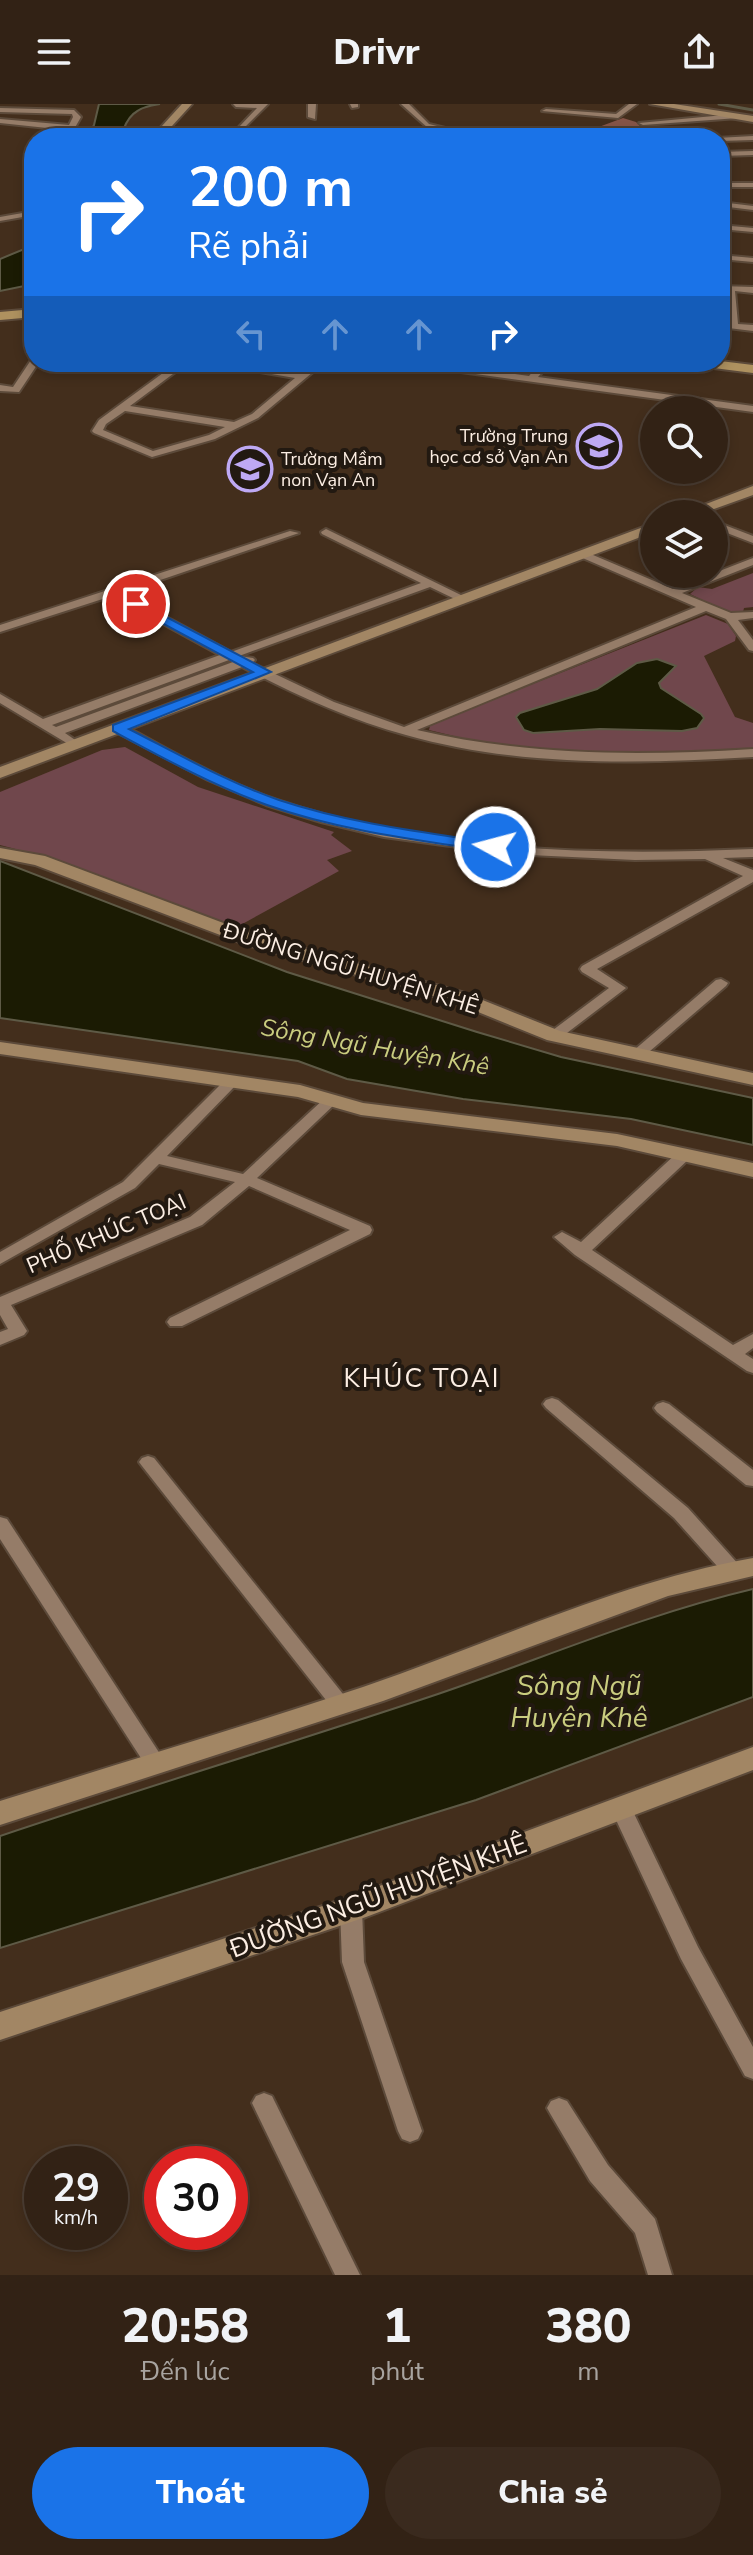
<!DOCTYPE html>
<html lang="vi">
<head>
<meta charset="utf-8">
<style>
	:root { --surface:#322215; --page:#3a2a1e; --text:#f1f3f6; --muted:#a8a4a0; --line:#4d3f34; --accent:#1a73e8 }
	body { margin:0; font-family:"Nunito Sans",sans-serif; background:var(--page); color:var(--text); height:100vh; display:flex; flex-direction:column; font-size:30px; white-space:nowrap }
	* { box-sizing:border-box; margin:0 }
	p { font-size:26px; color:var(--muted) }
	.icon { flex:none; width:44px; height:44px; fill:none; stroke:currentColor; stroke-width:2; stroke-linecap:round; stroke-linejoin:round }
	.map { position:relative; height:2171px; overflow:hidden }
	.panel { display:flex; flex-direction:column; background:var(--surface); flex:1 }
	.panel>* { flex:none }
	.banner { position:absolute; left:24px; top:24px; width:706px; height:244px; border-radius:32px; box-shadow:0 4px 12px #0003,0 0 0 2px var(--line); background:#1a73e8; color:#fff; overflow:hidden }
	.buttons { position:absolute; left:640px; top:292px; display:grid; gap:16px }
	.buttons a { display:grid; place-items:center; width:88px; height:88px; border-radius:50%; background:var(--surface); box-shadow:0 4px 12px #0003,0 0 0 2px var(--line); font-size:40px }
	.speed { position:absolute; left:24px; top:2042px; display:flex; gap:16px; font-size:40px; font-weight:700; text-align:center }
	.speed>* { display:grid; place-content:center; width:104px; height:104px; border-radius:50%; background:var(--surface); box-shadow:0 4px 12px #0003,0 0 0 2px var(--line); line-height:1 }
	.speed small { font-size:20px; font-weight:400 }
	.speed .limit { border:12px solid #d22; background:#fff; color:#111 }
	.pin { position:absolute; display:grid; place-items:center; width:68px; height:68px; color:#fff; margin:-34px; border:4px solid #fff; border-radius:50%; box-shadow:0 2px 8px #0007 }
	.me { position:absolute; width:88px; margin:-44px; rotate:277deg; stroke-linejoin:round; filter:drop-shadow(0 0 6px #0008) }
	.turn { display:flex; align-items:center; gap:28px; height:168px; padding:0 32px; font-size:36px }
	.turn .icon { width:104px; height:104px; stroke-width:2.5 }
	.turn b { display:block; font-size:56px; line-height:68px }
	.lanes { display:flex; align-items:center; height:76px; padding:0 32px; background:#0003; justify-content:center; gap:40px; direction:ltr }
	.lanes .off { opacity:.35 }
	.eta { display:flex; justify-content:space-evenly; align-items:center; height:136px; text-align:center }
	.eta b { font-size:48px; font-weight:800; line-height:56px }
	.cta { display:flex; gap:16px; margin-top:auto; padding:16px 32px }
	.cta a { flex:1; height:92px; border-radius:48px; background:var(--accent); color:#fff; font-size:32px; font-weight:800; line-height:92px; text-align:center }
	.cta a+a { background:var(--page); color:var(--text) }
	header { display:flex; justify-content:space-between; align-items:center; height:104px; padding:0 32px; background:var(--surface); font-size:36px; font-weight:800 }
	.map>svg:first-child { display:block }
	.green { fill:#70474c }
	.water { fill:#1b1b03; stroke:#5e5a46; stroke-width:2 }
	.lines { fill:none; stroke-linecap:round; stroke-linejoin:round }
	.stream { stroke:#5e5a46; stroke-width:3 }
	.building { fill:#855447 }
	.street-casing { stroke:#5c4a3a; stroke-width:4 }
	.secondary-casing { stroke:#5c4a3a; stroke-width:4 }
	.primary-casing { stroke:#5c4a3a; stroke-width:4 }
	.street { fill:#957c68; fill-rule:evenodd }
	.secondary { fill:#a28664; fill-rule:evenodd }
	.primary { fill:#ae915f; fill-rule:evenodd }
	.route { fill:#1a73e8; stroke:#114b97; stroke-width:2 }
	.labels { text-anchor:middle; stroke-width:8; stroke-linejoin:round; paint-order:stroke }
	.far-poi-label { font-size:18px; fill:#fceee3; stroke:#221911; text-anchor:end }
	.street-label { font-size:22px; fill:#fceee3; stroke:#221911 }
	.water-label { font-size:24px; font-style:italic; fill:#c9cc7f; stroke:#221911 }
	.quarter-label { font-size:26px; letter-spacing:2px; fill:#fceee3; stroke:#221911 }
	.near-street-label { font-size:26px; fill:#fceee3; stroke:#221911 }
	.near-water-label { font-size:28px; font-style:italic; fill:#c9cc7f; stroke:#221911 }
</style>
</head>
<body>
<header><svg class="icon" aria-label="menu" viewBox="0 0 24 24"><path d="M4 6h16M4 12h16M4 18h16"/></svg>Drivr<svg class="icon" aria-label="share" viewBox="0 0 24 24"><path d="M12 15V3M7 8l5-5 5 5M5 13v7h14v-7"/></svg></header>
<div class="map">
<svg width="753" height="2171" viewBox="0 0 753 2171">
	<rect width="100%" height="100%" fill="#432e1c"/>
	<!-- green -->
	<g class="green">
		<polygon points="753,469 753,503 744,504 743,508 727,508 690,490 698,483 712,485"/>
		<polygon points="706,511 728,520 736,532 735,537 704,552 735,613 753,619 753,645 597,651 495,642 429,626 430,622 457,610"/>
		<polygon points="125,643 198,683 334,728 331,731 352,747 327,756 339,767 235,824 46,753 0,741 0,688 102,646"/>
	</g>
	<!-- water -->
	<g class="water">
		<path d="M99,0H160C136,3 126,12 121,34H86L94,21Z"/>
		<polygon points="34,141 34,180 0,187 0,155"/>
		<polygon points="657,555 676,562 659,579 661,584 701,610 704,614 697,624 682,627 600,625 533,629 524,626 516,613 520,609 597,585 637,559"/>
		<polygon points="0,757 287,868 477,928 561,953 753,994 753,1041 631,1015 463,995 347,975 298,957 0,914"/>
		<path d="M753,1485V1593L476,1696L0,1844V1732C143,1684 288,1640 432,1592C539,1556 642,1511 753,1485Z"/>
	</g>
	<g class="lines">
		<!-- stream -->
		<polyline class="stream" points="719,0 753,6"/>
	</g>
	<!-- building -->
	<polygon class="building" points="623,14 636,18 642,24 670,26 670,30 578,34 577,31"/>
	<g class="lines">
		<!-- street casing -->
		<g class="street-casing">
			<g id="street">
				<polygon points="233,0 268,0 243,25 239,23 257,4 236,3"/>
				<polygon points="308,0 316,0 315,15 308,13"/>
				<polygon points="350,0 358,0 358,3 352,4"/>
				<polygon points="401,0 409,0 429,20 486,34 472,34 439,27 414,31 345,30 344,34 336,34 342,26 414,27 428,24"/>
				<polygon points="629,0 637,0 618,14 542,7 546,5 616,10"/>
				<polygon points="0,4 74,6 81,13 69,34 61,34 66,26 0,19 0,15 69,21 73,13 72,10 0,8"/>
				<polygon points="735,10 738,14 643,21 639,19"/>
				<polygon points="753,32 753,36 720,37 720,34 717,34"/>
				<polygon points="753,47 753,51 720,52 720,48"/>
				<rect x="720" y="79" width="33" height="4"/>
				<polygon points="720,98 753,102 753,106 720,102"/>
				<polygon points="34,107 34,111 0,117 0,113"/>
				<polygon points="720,121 753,124 753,128 720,125"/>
				<polygon points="720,151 753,154 753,158 720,155"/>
				<polygon points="720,182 753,183 753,189 735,187 738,220 753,221 753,227 720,223 720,217 729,218 726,187 720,186"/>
				<polygon points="34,255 34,258 39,258 19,288 0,287 0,281 13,283 31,256"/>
				<path d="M178,258H189L130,302L234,318L252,310L295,274L200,258H224L301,269L314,258H325L258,314L215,335L152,353L94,329L92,327L99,316ZM125,307L225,323L209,331L153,347L103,326L106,320Z"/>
				<polygon points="405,258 430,258 529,272 541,258 551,258 538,273 753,302 753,308 410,261"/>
				<polygon points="714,417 753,432 753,439 714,424"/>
				<path d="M326,425L467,494L457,496L430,483L239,552L253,554L255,556L252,559L334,598L404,623L696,503L578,452V448H586L673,485L753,454V461L682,489L731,509L753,508V514L738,516L753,536V547L749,546L726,515L706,507L417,626C528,652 639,652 753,645V653C637,660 519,663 406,631C348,615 294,590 242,563L65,629L81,640L75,644L0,599V590L43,615L220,551L112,492L0,528V521L290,427L299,429L122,489L231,548L421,479L322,430L321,428ZM229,556L233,558L56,623L52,621Z"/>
				<path d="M118,620C135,626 151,637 167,645C203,664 239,683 277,696C430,748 594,752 753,745V753L723,754L753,766V778L597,865L626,884L559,935L554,936L547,932L549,929L609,884L582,868L580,865L582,862L743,772L705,755L635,756L509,750L384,733L321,718L266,701L208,676L114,627V621Z"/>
				<polygon points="721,875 728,879 726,882 643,953 633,953 631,950 633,947 716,876"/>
				<polygon points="232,972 237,974 240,977 237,980 167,1052 243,1070 326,993 336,993 339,996 336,999 257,1074 370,1122 372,1126 370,1130 182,1222 170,1222 167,1218 170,1214 350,1126 249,1082 202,1121 11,1201 27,1227 24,1231 0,1241 0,1228 8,1225 0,1211 0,1193 190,1113 235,1078 159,1060 135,1084 0,1160 0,1148 123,1078 227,974"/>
				<polygon points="684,1046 692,1051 690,1054 592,1146 733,1241 753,1230 753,1244 745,1250 753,1255 753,1269 747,1267 575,1151 554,1133 562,1128 581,1138 678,1048"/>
				<polygon points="552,1294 558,1296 688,1404 740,1462 743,1467 740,1472 733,1474 726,1472 674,1414 546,1304 543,1300 546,1296"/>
				<polygon points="663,1298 669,1300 753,1366 753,1382 746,1381 657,1308 654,1304 657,1300"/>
				<polygon points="148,1352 154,1354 347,1595 350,1600 347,1605 340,1608 333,1605 142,1362 139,1358 142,1354"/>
				<polygon points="0,1413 7,1415 162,1653 165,1659 162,1665 155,1667 148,1665 0,1435"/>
				<polygon points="621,1695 628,1697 698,1843 753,1943 753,1975 745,1972 681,1855 610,1703 614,1697"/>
				<polygon points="351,1796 359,1799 362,1805 364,1858 422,2027 418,2035 410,2038 402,2035 398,2027 342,1858 340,1805 343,1799"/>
				<polygon points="264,1989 272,1992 360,2171 335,2171 252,1999 256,1992"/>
				<polygon points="559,1994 567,1997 608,2061 655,2115 672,2171 648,2171 635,2129 590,2077 551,2011 547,2004 551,1997"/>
			</g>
		</g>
		<!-- secondary casing -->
		<g class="secondary-casing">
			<g id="secondary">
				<polygon points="182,0 192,0 161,34 151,34"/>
				<polygon points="650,0 674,0 753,12 753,18"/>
				<polygon points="753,382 753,391 700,410 680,410"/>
				<polygon points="654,419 654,428 0,674 0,663"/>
				<polygon points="0,744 45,752 258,832 465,889 560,927 753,969 753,981 547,936 451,897 244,840 35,761 0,754"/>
				<polygon points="0,938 300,981 363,999 617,1030 753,1059 753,1073 617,1042 361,1011 298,993 0,950"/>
				<path d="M753,1454V1472L668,1492L383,1597L0,1721V1697C121,1659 243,1623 363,1583C492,1539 618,1478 753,1454Z"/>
				<polygon points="753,1643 753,1666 366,1813 0,1936 0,1908 347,1794"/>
			</g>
		</g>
		<!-- primary casing -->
		<g class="primary-casing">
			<g id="primary">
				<polygon points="34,205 34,213 0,216 0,208"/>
				<polygon points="720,257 753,261 753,269 698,262 691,258"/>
			</g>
		</g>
		<!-- street -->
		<use href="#street" class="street"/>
		<!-- secondary -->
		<use href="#secondary" class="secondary"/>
		<!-- primary -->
		<use href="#primary" class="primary"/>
	</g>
	<!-- route -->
	<path class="route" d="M136,497L271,568L129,625C178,650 227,678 279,696C348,719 422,728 495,739L502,743L495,748C419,736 340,727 267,701C214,682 163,654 113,627V621L253,568L132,503V498Z"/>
	<!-- icons -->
	<defs>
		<g id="school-ring" transform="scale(2.3)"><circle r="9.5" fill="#221911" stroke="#bea9f4" stroke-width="1.5"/><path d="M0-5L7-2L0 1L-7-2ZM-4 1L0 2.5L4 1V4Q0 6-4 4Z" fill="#bea9f4"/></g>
	</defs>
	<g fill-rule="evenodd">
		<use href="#school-ring" x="599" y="342"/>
		<use href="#school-ring" x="250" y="365"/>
	</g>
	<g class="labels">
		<!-- far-poi labels -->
		<g class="far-poi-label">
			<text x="568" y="338">Trường Trung<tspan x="568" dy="21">học cơ sở Vạn An</tspan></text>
			<text x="281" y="361" text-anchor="start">Trường Mầm<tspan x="281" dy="21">non Vạn An</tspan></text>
		</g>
		<!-- street labels -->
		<g class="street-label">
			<text transform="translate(351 864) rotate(17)" y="8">ĐƯỜNG NGŨ HUYỆN KHÊ</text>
			<text transform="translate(106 1129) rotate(-23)" y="8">PHỐ KHÚC TOẠI</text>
		</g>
		<!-- water labels -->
		<g class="water-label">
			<text transform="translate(375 943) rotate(10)" y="8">Sông Ngũ Huyện Khê</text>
		</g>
		<!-- quarter labels -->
		<g class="quarter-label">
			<text x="422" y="1283">KHÚC TOẠI</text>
		</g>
		<!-- near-street labels -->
		<g class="near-street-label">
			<text transform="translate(378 1792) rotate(-20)" y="9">ĐƯỜNG NGŨ HUYỆN KHÊ</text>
		</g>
		<!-- near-water labels -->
		<g class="near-water-label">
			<text x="579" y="1591">Sông Ngũ<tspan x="579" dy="32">Huyện Khê</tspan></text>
		</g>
	</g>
</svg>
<div class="buttons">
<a><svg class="icon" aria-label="search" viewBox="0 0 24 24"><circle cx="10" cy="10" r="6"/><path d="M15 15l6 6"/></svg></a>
<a><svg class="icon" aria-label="layers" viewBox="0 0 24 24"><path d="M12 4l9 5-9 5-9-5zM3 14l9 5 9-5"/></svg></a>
</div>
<div class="speed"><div>29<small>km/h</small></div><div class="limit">30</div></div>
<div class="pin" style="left:136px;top:500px;background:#d93025"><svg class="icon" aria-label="arrive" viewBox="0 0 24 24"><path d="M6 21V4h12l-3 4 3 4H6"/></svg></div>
<svg class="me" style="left:495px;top:743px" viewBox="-20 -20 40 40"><circle r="17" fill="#1a73e8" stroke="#fff" stroke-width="3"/><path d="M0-11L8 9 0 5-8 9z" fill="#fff"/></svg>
<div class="banner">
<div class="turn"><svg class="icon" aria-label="right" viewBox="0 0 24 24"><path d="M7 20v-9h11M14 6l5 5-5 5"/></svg><div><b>200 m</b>Rẽ phải</div></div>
<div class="lanes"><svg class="icon off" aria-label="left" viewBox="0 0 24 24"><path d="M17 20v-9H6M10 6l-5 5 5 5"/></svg><svg class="icon off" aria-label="ahead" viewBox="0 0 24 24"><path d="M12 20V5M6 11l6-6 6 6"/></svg><svg class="icon off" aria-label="ahead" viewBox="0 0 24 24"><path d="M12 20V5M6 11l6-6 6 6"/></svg><svg class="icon" aria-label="right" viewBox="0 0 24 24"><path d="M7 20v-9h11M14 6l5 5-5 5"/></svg></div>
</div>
</div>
<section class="panel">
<div class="eta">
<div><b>20:58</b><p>Đến lúc</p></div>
<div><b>1</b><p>phút</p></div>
<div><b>380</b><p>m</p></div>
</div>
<div class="cta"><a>Thoát</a><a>Chia sẻ</a></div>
</section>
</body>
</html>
